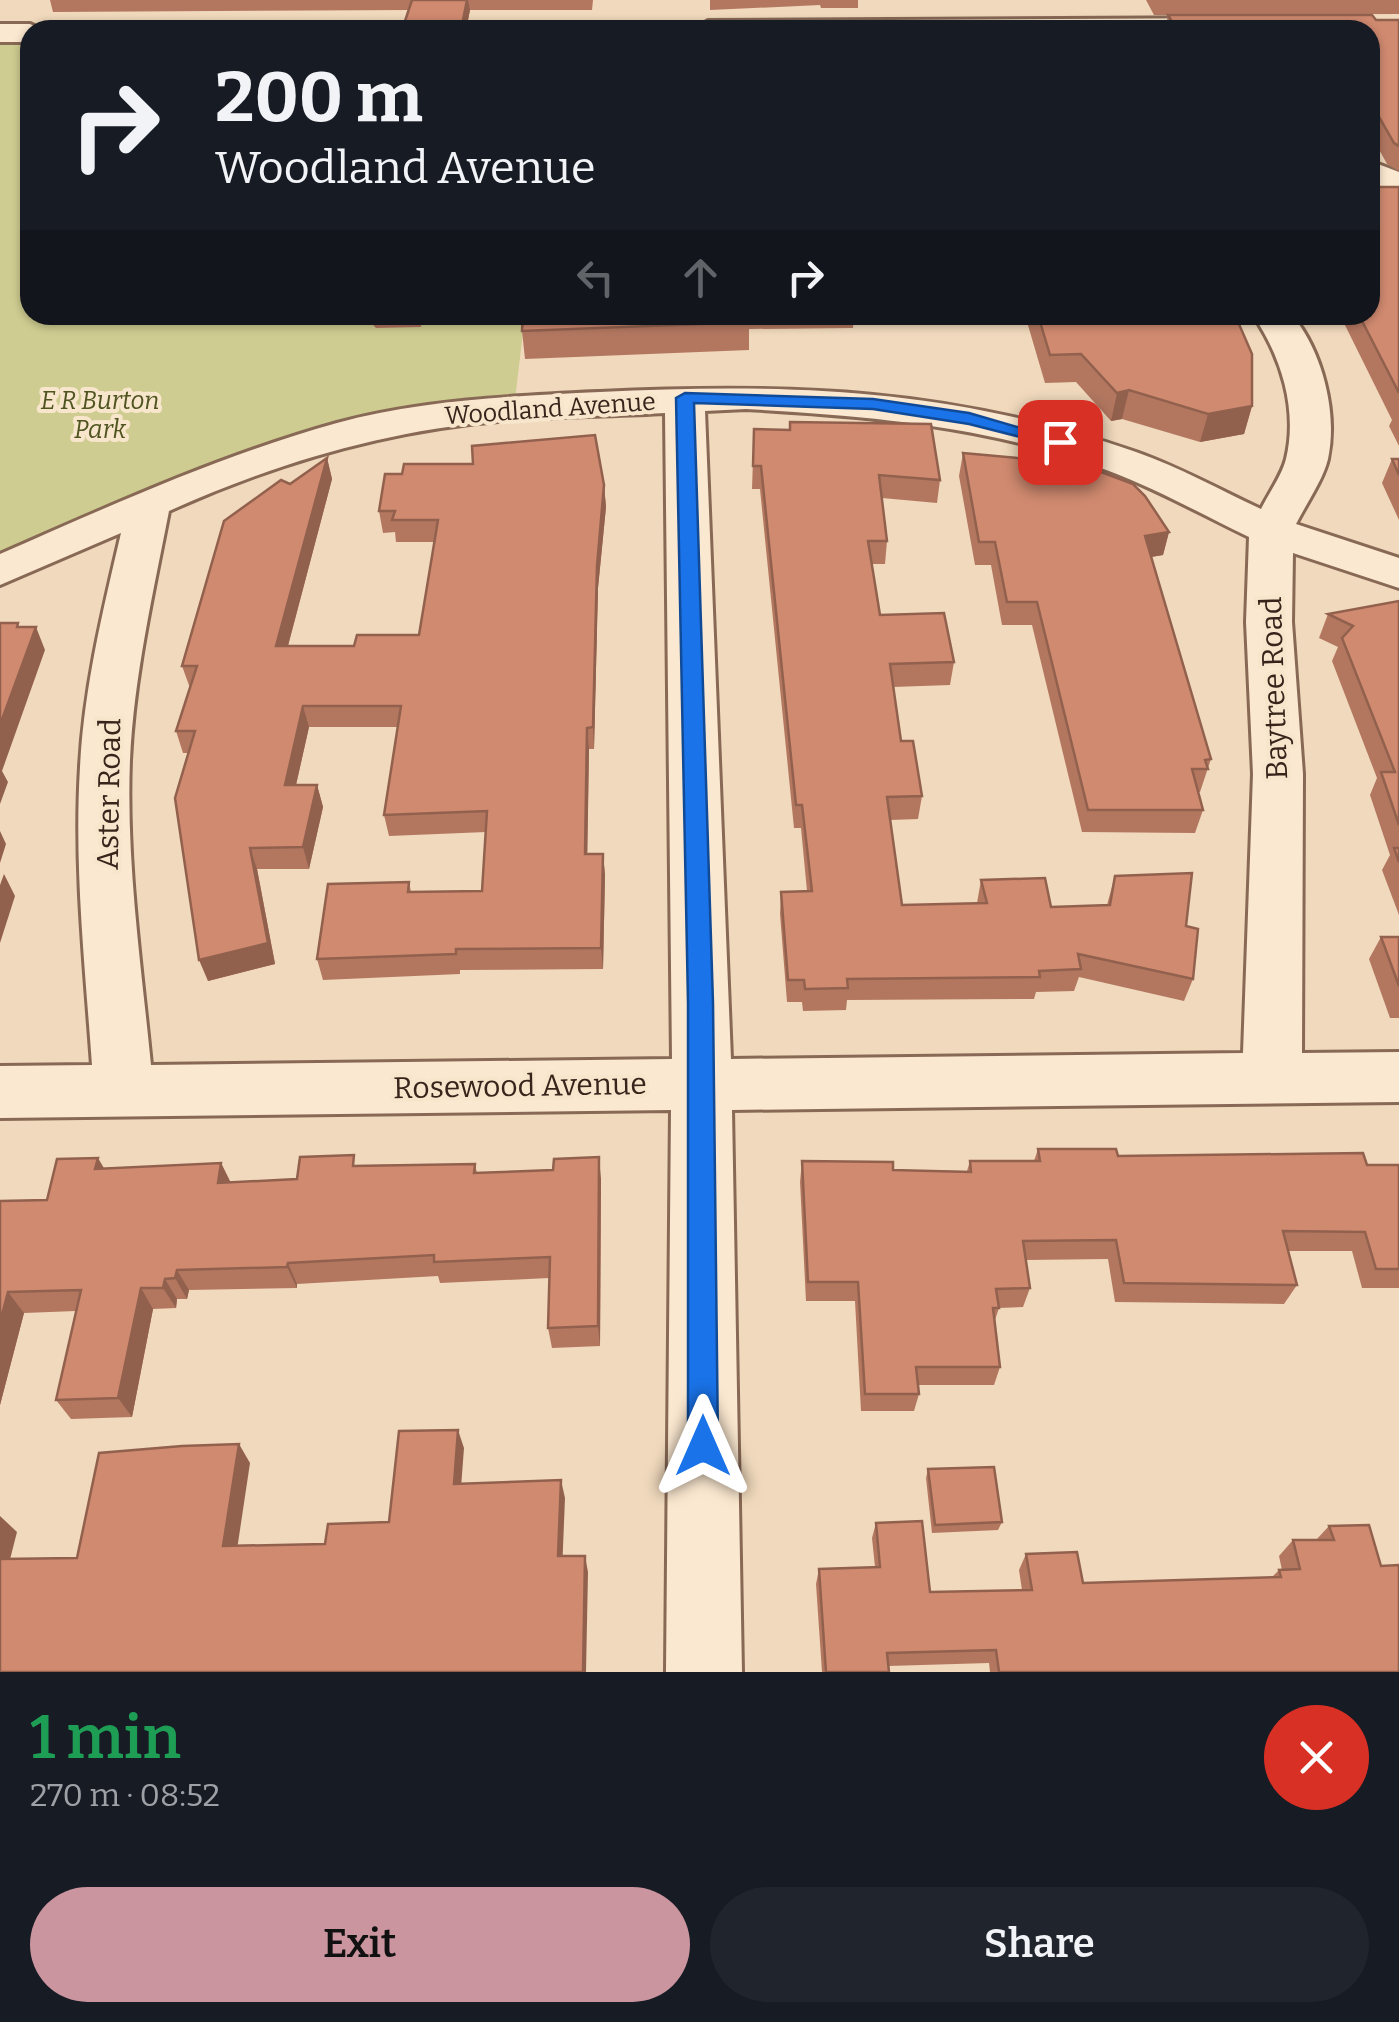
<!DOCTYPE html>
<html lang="en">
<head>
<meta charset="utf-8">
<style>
	:root { --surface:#171b24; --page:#20242c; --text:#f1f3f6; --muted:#9ea1a6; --accent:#ca959f }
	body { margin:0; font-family:Bitter,serif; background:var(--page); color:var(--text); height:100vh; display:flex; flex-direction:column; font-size:38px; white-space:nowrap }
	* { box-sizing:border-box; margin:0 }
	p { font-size:32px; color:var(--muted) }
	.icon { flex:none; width:55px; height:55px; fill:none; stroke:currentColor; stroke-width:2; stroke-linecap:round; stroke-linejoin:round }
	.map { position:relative; height:1672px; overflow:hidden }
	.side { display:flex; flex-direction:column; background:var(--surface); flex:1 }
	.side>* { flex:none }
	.hud { position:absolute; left:20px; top:20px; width:1360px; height:305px; border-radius:30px; box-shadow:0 2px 8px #0004; background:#171b24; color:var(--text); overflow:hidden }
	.pin { position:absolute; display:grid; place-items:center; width:85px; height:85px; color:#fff; margin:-42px; border-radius:20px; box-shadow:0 5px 15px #0006 }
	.me { position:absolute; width:110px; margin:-55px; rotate:0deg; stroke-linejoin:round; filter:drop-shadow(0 0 8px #0008) }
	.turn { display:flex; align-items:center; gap:35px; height:210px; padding:0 30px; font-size:45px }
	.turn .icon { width:130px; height:130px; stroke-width:2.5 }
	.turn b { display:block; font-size:70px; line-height:85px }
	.lanes { display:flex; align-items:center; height:95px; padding:0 30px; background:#0003; justify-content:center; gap:50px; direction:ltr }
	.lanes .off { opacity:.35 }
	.round { display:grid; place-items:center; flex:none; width:105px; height:105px; border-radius:52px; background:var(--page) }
	.overview { display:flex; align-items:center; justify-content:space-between; height:170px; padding:0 30px }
	h1 { font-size:60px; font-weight:600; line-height:75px; color:#1e9e55 }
	.cta { display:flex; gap:20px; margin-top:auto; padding:20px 30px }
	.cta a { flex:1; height:115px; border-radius:60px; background:var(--accent); color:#111; font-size:40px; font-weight:600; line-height:115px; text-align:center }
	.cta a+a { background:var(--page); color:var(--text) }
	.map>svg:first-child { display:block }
	.green { fill:#cecc90 }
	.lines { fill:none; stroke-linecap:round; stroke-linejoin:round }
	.minor-casing { stroke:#886955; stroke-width:6 }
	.minor { fill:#fbe8d0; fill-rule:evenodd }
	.wall { fill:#b37760 }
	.shaded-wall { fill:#92614e }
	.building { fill:#d08a70; stroke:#92614e; stroke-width:2.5 }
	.route { fill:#1a73e8; stroke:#114b97; stroke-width:2.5 }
	.labels { text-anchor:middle; stroke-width:8; stroke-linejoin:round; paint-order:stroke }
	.far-park-label { font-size:25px; font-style:italic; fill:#4f5420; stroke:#f7e5cc }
	.far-street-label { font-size:25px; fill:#37241b; stroke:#f7e5cc }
	.street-label { font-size:30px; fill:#37241b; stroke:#f7e5cc }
</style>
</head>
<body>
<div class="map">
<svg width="1399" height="1672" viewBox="0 0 1399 1672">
	<rect width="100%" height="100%" fill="#f0d9bc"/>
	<!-- green -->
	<polygon class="green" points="0,33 30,33 30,315 525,315 514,408 352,432 0,571"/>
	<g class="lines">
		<!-- minor casing -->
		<g class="minor-casing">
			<g id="minor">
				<polygon points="1238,18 1248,21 1250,30 693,30 708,21"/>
				<polygon points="0,24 30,24 43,30 30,30 30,42 0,42"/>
				<polygon points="1370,161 1399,172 1399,194 1370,183"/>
				<path d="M1253,315H1292C1322,351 1338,412 1328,459C1323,480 1306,504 1296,524L1399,558V588L1293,553L1292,622L1303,774L1302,1053L1399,1052V1102L732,1110L742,1672H666L671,1110L0,1118V1066L92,1065C85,966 74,867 80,767C84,688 103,610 121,533L0,585V554C112,505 219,456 337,423C422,400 513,396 600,392C792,383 951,388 1136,452C1179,467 1220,490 1261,509C1269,493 1282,475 1286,459C1298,409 1281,356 1253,315ZM746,409C869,416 993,426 1109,471C1157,489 1203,515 1249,537L1246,622L1253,774L1243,1053L731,1059L705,411ZM665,413L672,1059L151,1065C141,963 126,862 130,760C134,676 153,594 169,511C273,464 384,431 498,421C553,416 610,416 665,413Z"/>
			</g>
		</g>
		<!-- minor -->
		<use href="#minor" class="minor"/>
	</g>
	<!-- wall -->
	<g class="wall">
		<polygon points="50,0 593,0 592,10 470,10 466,30 402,30 409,10 53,12"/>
		<polygon points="710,0 858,0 858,8 821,8 820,5 710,10"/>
		<polygon points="1146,0 1399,0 1399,14 1192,15 1399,20 1399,171 1387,164 1370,133 1370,30 1165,30 1168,15 1154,15"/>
		<polygon points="1399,187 1399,446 1389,426 1392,420 1340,315 1370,315"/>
		<polygon points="364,315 423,315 421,327 376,328"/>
		<polygon points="523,315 854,315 853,328 749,329 749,350 525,359 522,331"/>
		<polygon points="1025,315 1235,315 1252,406 1244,434 1200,442 1122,419 1111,421 1076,382 1045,383"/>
		<polygon points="754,429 940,480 937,503 882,498 887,541 885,564 872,564 880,615 954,662 950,685 893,687 901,741 922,796 918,819 890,820 902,905 977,903 981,880 1051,907 1107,905 1115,876 1186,926 1193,979 1184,1001 1079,977 1074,991 1036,992 1034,999 847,1000 846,1010 803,1011 802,1002 787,1002 780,914 781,892 807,891 801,828 794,828 760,489 752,489"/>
		<polygon points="963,453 1169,532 1163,555 1151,557 1211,759 1200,792 1198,792 1203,810 1195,833 1082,832 1032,625 1002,625 991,565 975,565 959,476"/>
		<polygon points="327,458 332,479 288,646 354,646 419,635 435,542 396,542 395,532 383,533 379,511 604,485 606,507 598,588 594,749 589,749 587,854 603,854 605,875 603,969 460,970 460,974 323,980 317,959 409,882 411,892 482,891 486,832 389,836 384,815 398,727 309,727 296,785 317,785 323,807 309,869 257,869 275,964 208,981 189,753 183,753 176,731 190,688 182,666 290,484"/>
		<polygon points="1392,459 1399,459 1399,520 1382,483"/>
		<polygon points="1399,601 1399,915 1382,870 1390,855 1370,795 1377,778 1332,661 1338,647 1319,638 1328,614"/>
		<polygon points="1381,937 1399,937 1399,1018 1390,1018 1369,959"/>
		<polygon points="1038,1149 1118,1156 1399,1165 1399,1288 1362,1288 1352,1251 1288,1251 1297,1285 1284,1304 1115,1302 1108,1259 1026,1260 1030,1288 1023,1307 999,1308 995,1320 1000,1367 994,1385 918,1385 919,1394 914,1411 861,1411 855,1301 806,1301 800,1182 802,1161 893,1170 967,1171 970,1161 1034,1161"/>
		<polygon points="221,1163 230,1182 297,1179 358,1165 475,1164 477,1173 601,1179 600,1346 552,1348 548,1328 549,1278 440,1283 438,1276 297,1284 297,1288 189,1290 187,1299 177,1299 176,1308 153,1309 132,1417 71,1419 56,1400 76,1311 24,1313 0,1405 0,1201 47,1200 104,1168"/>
		<polygon points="928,1469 1002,1522 998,1530 932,1533 926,1478"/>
		<polygon points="876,1523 930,1592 1022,1590 1019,1570 1026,1554 1083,1583 1272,1577 1279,1570 1282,1570 1279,1556 1293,1540 1316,1540 1329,1526 1399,1672 990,1672 989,1663 888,1666 889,1672 822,1672 816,1584 819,1569 875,1567 872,1538"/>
	</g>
	<!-- shaded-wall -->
	<g class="shaded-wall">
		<polygon points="467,0 468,0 470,10 466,30 461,30"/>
		<polygon points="1129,390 1122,419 1111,421 1117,393"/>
		<polygon points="1252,406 1244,434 1200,442 1208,414"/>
		<polygon points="327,458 332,479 282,668 276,646"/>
		<polygon points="604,485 606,507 598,588 594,749 593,727 597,566"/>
		<polygon points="1169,532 1163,555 1139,559 1145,536"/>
		<polygon points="36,627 45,650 2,771 8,782 0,804 0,725"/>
		<polygon points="303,706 309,727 291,807 285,785"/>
		<polygon points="587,728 589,749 587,875 585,854"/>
		<polygon points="317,785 323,807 309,869 303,847"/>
		<polygon points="0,831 6,844 0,863"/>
		<polygon points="250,848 257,869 275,964 208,981 199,960"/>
		<polygon points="603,854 605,875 603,969 601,948"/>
		<polygon points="4,874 15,896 0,943 0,885"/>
		<polygon points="599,1157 601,1179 600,1346 598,1326"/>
		<polygon points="98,1158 111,1180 95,1169"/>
		<polygon points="221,1163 232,1185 218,1183"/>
		<polygon points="288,1263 297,1284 297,1288 287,1267"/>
		<polygon points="177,1270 189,1290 187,1299 175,1278"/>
		<polygon points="165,1279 177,1299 176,1308 163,1288"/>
		<polygon points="141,1288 153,1309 132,1417 118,1398"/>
		<polygon points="8,1292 24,1313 0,1405 0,1322"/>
		<polygon points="458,1430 464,1448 460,1501 454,1484"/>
		<polygon points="239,1444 250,1463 235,1563 223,1546"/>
		<polygon points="561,1480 565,1498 562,1572 558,1556"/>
		<polygon points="0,1516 17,1532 6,1575 0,1570"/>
		<polygon points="585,1556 588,1572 586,1672 583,1672"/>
	</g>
	<!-- building -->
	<g class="building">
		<polygon points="412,0 467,0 461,30 402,30"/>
		<polygon points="1168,15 1372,15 1376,20 1399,20 1399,146 1394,143 1374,108 1370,108 1370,30 1177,30"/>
		<polygon points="1370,187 1399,187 1399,393 1359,315 1370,315"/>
		<polygon points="523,315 749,315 750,322 522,331"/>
		<polygon points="1038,315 1235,315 1252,354 1252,406 1208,414 1129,390 1117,393 1081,354 1050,355"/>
		<polygon points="790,422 931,424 940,480 879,475 887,541 868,541 880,615 944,613 954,662 890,664 901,741 913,741 922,796 887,797 902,905 987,903 981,880 1045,878 1051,907 1110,905 1115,876 1192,873 1186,926 1198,929 1193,979 1078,954 1081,969 1039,971 1040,977 847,979 848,988 805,989 804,980 788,980 781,892 812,891 802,805 796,805 761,466 753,466 754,429 790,430"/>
		<polygon points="595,435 604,485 597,566 593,727 587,728 585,854 603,854 601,948 456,949 456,954 317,959 328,884 409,882 408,892 482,891 487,811 384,815 401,706 303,706 285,785 317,785 303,847 250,848 268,943 199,960 175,798 195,731 176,731 197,666 182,666 224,521 281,480 290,484 327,458 276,646 354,646 357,635 419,635 438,520 392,520 395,511 379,511 385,474 402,474 404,464 473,464 472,446"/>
		<polygon points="963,453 1060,462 1064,458 1133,484 1145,496 1169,532 1145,536 1211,759 1205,760 1208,769 1192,769 1203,810 1088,810 1037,602 1007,602 995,542 979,542"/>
		<polygon points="1392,459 1399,459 1399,475"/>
		<polygon points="1399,601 1399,825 1381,772 1395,772 1342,638 1353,626 1328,614"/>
		<polygon points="0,623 18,623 17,627 36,627 0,725"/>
		<polygon points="1394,848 1399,848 1399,862"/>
		<polygon points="1381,937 1399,937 1399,986"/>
		<polygon points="1038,1149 1116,1149 1118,1156 1363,1153 1367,1165 1399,1165 1399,1269 1376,1269 1365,1232 1283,1231 1297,1285 1124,1283 1116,1240 1023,1241 1030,1288 996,1289 999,1308 993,1308 1000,1367 916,1367 919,1394 865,1394 858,1282 808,1282 802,1161 893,1162 893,1170 971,1172 970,1161 1040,1161"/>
		<polygon points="354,1155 353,1166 475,1164 474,1173 553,1170 554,1159 599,1157 598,1326 548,1328 550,1257 434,1262 434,1255 288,1263 287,1267 177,1270 175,1278 165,1279 163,1288 141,1288 118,1398 56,1400 81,1290 8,1292 0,1322 0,1201 47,1200 57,1159 98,1158 95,1169 221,1163 218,1183 297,1179 300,1157"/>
		<polygon points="458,1430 454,1484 561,1480 558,1556 585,1556 583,1672 0,1672 0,1559 77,1558 99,1453 182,1446 239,1444 223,1546 325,1544 328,1524 389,1522 399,1431"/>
		<polygon points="994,1467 1002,1522 935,1525 928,1469"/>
		<polygon points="922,1521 930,1592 1032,1590 1026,1554 1077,1552 1083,1583 1281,1577 1279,1570 1300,1569 1293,1540 1334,1540 1329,1526 1369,1525 1381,1566 1399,1565 1399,1672 999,1672 996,1650 887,1653 889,1672 826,1672 819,1569 880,1567 876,1523"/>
	</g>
	<!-- route -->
	<polygon class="route" points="685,393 873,399 969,413 1069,442 1060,447 969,424 873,409 694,403 713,1003 718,1446 714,1457 703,1462 692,1457 688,1446 688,1003 676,398"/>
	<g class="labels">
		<!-- far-park labels -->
		<g class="far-park-label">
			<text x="100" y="409">E R Burton<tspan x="100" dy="29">Park</tspan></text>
		</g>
		<!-- far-street labels -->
		<g class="far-street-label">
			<text transform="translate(550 408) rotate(-4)" y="9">Woodland Avenue</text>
		</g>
		<!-- street labels -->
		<g class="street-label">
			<text transform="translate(1274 688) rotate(-92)" y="10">Baytree Road</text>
			<text transform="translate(109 794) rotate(-89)" y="10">Aster Road</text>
			<text transform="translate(520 1086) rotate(-1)" y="10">Rosewood Avenue</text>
		</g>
	</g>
</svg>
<div class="pin" style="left:1060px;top:442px;background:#d93025"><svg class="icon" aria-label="arrive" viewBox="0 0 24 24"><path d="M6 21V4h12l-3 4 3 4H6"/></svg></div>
<svg class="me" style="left:703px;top:1446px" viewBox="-20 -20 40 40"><path d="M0-17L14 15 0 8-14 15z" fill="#1a73e8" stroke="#fff" stroke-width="4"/></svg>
<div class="hud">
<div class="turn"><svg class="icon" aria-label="right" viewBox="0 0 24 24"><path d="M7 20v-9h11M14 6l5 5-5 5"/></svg><div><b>200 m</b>Woodland Avenue</div></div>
<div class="lanes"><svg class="icon off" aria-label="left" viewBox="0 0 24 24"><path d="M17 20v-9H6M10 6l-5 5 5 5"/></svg><svg class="icon off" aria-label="ahead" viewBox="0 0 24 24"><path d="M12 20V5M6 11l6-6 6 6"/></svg><svg class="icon" aria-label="right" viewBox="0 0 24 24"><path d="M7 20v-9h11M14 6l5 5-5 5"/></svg></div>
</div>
</div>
<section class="side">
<div class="overview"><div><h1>1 min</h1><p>270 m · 08:52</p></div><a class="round" style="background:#d93025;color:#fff"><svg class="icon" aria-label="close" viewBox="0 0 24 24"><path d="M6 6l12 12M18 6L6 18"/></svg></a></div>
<div class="cta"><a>Exit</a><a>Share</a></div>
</section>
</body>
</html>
